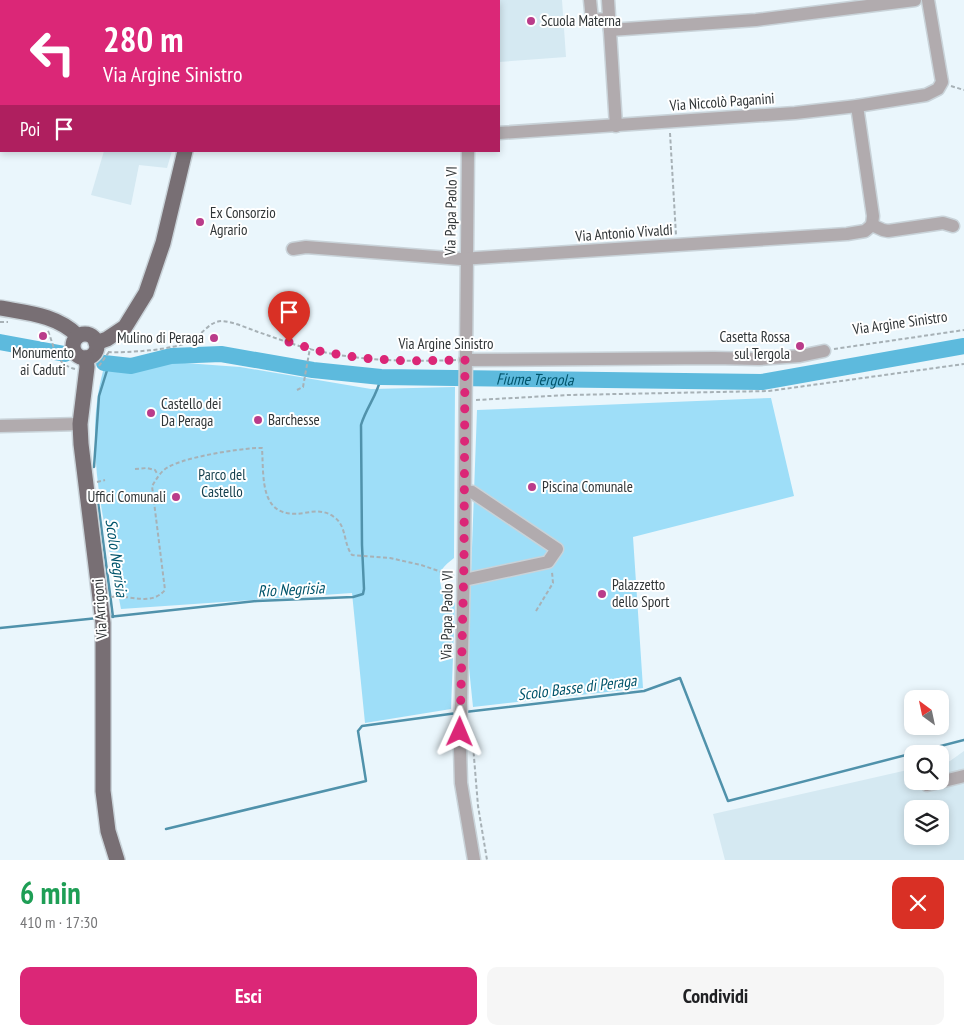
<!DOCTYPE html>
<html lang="it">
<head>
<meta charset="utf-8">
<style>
	:root { --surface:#fff; --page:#f6f6f6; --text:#202124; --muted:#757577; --accent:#db2777 }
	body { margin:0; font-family:"PT Sans Narrow",sans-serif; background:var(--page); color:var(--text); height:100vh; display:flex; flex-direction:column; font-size:19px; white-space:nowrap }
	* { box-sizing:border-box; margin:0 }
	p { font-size:16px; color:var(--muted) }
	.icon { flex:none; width:28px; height:28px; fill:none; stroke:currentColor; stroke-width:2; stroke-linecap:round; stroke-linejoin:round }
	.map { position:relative; height:860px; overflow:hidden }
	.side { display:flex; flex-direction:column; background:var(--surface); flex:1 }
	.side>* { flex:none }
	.guide { position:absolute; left:0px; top:0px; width:500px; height:152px; box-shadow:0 2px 8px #0003; background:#db2777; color:#fff; overflow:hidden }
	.needle { width:32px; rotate:327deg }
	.controls { position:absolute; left:904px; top:690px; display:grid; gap:10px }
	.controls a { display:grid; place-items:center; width:45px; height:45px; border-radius:10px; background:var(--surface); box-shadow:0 2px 8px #0003; font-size:25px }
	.pin { position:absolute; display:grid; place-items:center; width:42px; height:42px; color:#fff; margin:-51px -21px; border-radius:50% 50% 50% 0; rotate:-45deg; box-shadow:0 0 5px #0007 }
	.pin .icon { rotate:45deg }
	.me { position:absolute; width:55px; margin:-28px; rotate:1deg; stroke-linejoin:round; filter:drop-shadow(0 0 4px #0008) }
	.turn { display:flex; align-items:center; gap:18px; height:105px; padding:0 20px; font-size:22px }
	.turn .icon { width:65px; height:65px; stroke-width:2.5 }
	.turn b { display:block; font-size:35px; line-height:42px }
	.then { display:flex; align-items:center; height:48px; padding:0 20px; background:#0003; gap:10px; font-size:19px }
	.round { display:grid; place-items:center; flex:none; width:52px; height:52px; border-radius:10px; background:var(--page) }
	.summary { display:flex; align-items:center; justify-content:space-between; height:85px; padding:0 20px }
	h1 { font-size:30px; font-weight:700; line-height:38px; color:#1e9e55 }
	.primary-button { display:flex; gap:10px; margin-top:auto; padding:10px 20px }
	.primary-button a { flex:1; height:58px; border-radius:10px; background:var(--accent); color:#fff; font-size:20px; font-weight:700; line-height:58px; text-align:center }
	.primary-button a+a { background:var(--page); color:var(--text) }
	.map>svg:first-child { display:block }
	.built { fill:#d5e9f2; fill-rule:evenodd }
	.green { fill:#9edef8 }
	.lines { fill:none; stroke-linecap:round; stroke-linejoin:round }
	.stream { stroke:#5092ab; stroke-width:2.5 }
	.river { stroke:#5dbadd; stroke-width:16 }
	.minor-casing { stroke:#c9d3d9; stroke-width:15 }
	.major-casing { stroke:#c9d3d9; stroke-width:18 }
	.path { stroke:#a7b1b6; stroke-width:2; stroke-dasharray:4 2.5; stroke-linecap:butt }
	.minor { stroke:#b1abae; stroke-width:12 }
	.major { stroke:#786f74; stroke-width:15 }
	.route { stroke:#db2777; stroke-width:9; stroke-dasharray:0 16.2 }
	.poi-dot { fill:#ba3c8a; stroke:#fff; stroke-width:2 }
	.labels { text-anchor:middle; stroke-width:4; stroke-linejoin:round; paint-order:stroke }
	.poi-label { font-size:15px; fill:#303537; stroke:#fff; text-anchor:start }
	.street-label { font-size:15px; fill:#303537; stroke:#fff }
	.park-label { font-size:15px; fill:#123d4b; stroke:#fff }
	.water-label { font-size:16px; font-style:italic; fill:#00546b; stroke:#fff }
</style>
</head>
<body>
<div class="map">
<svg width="964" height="860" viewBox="0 0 964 860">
	<rect width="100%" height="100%" fill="#eaf6fc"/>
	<!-- built -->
	<g class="built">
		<polygon points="435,0 562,0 566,57 499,62 499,1 434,1"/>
		<polygon points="104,151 172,151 167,168 139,165 131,205 91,195"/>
		<path d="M964,751V860H725L713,814L912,769V781H940V763L950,761ZM912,809H940V836H912Z"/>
	</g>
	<!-- green -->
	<g class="green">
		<path d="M171,362L240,367L371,389L455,387L454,558C437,571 438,575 443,594L455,603L451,709L365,723L352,593L121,609C107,532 82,450 103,371L132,372Z"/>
		<polygon points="771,398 794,496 633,537 643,688 473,707 468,658 477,410"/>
	</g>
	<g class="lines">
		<!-- stream -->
		<g class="stream">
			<polyline points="94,467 99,396 109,364"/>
			<polyline points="98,502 113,617"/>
			<path d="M108,617L257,601L353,597L363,594L364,589L362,545L361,425C366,408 378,394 381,377"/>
			<polyline points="0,628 98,618"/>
			<polyline points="465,712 644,691 680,678 728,801 964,740"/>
			<polyline points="166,829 366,781 358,731 362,726 457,713"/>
		</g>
		<!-- river -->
		<g class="river">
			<polyline points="0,342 65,354"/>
			<path id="s1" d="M104,363L131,366L171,356L221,354L313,370L381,377L762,382L964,346"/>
		</g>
		<!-- minor casing -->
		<g class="minor-casing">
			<g id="minor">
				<polyline points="15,0 16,1"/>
				<polyline points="590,0 592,20 609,19"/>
				<polyline points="608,0 616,126"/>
				<polyline points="97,1 99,0"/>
				<polyline points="610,30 756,20 915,0"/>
				<polyline points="857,106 873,216 872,225"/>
				<polyline points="499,133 795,113 857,106 926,95 938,89 942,82 928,0"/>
				<polyline points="468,151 464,562 460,748 461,783 474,860"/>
				<polyline points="293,249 306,247 461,259 847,234 865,231 872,225 883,230 888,231 943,223 953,226"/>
				<polyline points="465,360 714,358 759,359 800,356 824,351"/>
				<polyline points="0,426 80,424"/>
				<polyline points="464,580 548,562 557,549 472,492 465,491"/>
				<polyline points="927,785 964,776"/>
			</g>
		</g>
		<!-- major casing -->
		<g class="major-casing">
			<g id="major">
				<polyline points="252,1 253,0"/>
				<path d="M0,308C28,313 57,315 78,336"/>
				<circle cx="85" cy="346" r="12"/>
				<polyline points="96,343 107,339 125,327 146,293 163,243 185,151"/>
				<polyline points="86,358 87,367 80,424 81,444 103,623 103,791 108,831 117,860"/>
			</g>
		</g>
		<!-- path -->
		<g class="path">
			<polyline points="951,86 964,90"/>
			<polyline points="670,133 676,235"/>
			<polyline points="0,322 8,322"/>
			<path d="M48,331C55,348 55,364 75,369"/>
			<polyline points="834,349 964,330"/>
			<path d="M108,352C127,353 174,350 191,341C201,336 209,321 222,321C234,322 247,328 258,332C279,339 301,348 323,352C366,361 412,362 456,360"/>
			<polyline points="99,366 109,352"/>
			<polyline points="297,390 303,387 310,348"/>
			<polyline points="476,400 568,395 769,391 964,364"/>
			<polyline points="135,469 147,468 155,470 158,475"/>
			<polyline points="97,482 105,480"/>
			<path d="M111,597C130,594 150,607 165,590L152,486C156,480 159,474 164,470C177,458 237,449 256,448H262C264,479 259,520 304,513C315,511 325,510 334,517C347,526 343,543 352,555L390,558L421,565L454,576"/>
			<polyline points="536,611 553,583 552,572"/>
			<polyline points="472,733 478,806 487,860"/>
		</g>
		<!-- minor -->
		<use href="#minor" class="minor"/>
		<!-- major -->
		<use href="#major" class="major"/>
	</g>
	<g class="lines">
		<!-- route -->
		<polyline class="route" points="289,342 323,352 361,358 407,361 465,360 464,562 460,732"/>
	</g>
	<!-- markers -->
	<g class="poi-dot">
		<circle cx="531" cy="21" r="5"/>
		<circle cx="200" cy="222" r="5"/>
		<circle cx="43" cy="336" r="5"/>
		<circle cx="214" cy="338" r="5"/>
		<circle cx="800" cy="346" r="5"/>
		<circle cx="151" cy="413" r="5"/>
		<circle cx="258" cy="420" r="5"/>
		<circle cx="532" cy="487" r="5"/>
		<circle cx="176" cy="497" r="5"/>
		<circle cx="602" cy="594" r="5"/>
	</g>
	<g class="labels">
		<!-- poi labels -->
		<g class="poi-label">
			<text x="541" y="26">Scuola Materna</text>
			<text x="210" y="218">Ex Consorzio<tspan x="210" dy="17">Agrario</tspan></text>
			<text x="790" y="342" text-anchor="end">Casetta Rossa<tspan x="790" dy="17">sul Tergola</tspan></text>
			<text x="204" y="343" text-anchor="end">Mulino di Peraga</text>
			<text x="43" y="358" text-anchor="middle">Monumento<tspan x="43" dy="17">ai Caduti</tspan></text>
			<text x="161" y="409">Castello dei<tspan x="161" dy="17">Da Peraga</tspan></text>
			<text x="268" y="425">Barchesse</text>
			<text x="542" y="492">Piscina Comunale</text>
			<text x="166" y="502" text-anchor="end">Uffici Comunali</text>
			<text x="612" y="590">Palazzetto<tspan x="612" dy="17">dello Sport</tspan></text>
		</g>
		<!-- street labels -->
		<g class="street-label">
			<text transform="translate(722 102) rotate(-4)" y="5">Via Niccolò Paganini</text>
			<text transform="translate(451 211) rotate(-89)" y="5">Via Papa Paolo VI</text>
			<text transform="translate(624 233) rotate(-4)" y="5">Via Antonio Vivaldi</text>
			<text transform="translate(900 323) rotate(-8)" y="5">Via Argine Sinistro</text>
			<text x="446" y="349">Via Argine Sinistro</text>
			<text transform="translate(100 609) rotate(-94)" y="5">Via Arrigoni</text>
			<text transform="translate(447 615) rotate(-89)" y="5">Via Papa Paolo VI</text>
		</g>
		<!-- park labels -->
		<g class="park-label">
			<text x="222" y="480">Parco del<tspan x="222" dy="17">Castello</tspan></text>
		</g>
		<!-- water labels -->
		<g class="water-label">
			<text dy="6" stroke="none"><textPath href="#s1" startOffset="434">Fiume Tergola</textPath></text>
			<text transform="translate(117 558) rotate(82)" y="6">Scolo Negrisia</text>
			<text transform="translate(291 589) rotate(-3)" y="6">Rio Negrisia</text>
			<text transform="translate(577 687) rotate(-7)" y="6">Scolo Basse di Peraga</text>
		</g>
	</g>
</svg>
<div class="controls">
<a><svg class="needle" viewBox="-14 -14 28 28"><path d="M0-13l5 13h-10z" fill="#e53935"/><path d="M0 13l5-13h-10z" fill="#757577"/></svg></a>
<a><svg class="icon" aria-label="search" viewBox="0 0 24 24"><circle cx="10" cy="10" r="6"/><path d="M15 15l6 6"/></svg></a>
<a><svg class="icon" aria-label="layers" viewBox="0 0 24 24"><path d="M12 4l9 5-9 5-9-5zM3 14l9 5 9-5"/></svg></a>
</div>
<div class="pin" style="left:289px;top:342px;background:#d93025"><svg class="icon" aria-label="arrive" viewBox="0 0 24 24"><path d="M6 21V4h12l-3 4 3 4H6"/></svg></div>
<svg class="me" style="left:460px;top:732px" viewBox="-20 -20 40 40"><path d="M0-17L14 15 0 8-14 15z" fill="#db2777" stroke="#fff" stroke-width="4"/></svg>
<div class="guide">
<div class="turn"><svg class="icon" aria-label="left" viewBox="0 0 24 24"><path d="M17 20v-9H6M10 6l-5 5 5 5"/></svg><div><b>280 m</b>Via Argine Sinistro</div></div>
<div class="then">Poi<svg class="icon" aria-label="arrive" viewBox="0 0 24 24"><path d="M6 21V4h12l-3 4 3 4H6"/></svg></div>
</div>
</div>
<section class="side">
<div class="summary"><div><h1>6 min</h1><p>410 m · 17:30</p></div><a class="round" style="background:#d93025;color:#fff"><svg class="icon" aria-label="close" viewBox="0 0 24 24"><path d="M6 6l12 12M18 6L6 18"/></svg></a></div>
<div class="primary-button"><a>Esci</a><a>Condividi</a></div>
</section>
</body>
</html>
